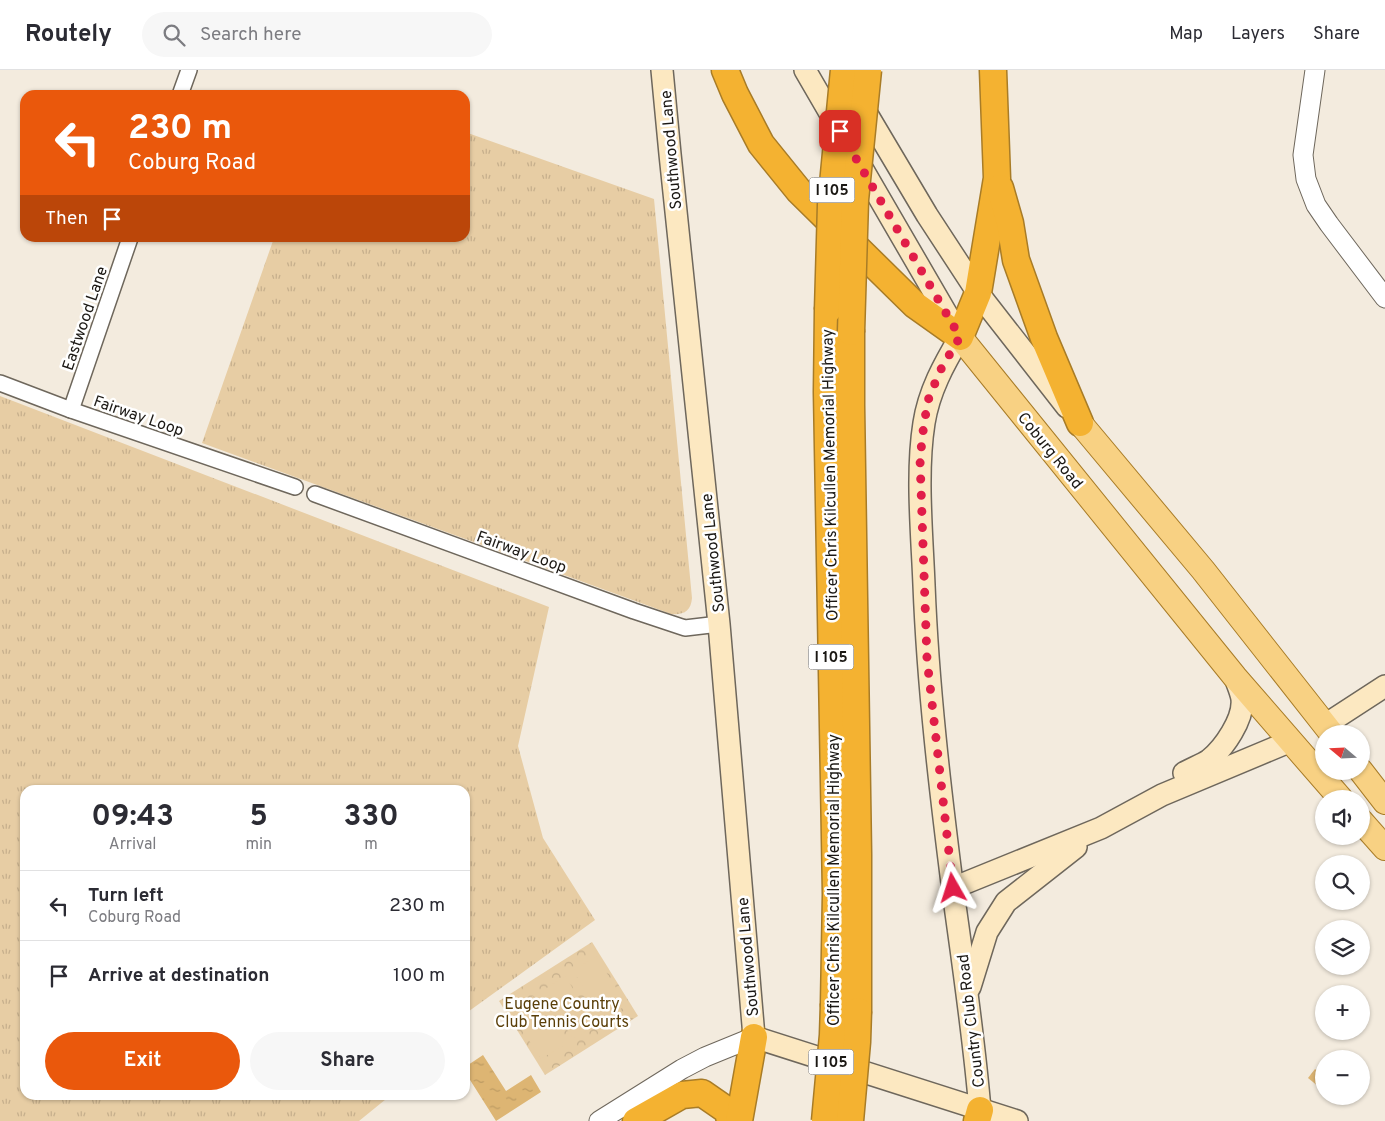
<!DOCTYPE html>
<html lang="en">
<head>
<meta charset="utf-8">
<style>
	:root { --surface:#fff; --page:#f7f7f7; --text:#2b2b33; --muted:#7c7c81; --line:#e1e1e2; --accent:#ea580c }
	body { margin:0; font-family:Overpass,sans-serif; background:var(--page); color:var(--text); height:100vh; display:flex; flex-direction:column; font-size:19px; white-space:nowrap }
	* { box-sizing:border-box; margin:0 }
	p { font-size:16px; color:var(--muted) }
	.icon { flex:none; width:28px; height:28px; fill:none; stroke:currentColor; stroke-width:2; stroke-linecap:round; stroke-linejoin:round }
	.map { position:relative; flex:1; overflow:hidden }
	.sheet { position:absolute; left:20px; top:715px; width:450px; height:315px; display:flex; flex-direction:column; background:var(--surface); border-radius:15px; box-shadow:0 1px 4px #0004 }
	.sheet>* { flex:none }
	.hud { position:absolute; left:20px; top:20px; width:450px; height:152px; border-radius:15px; box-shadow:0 1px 4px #0004; background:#ea580c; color:#fff; overflow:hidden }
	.needle { width:32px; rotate:289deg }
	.fabs { position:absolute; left:1315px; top:655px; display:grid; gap:10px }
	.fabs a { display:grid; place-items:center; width:55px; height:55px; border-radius:50%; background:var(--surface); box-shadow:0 1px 4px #0004; font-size:25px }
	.pin { position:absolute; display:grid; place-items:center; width:42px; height:42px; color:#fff; margin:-21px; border-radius:10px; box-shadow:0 2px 8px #0006 }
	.me { position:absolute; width:55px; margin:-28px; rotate:354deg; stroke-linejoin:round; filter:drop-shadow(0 0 4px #0008) }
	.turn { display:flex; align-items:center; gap:18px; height:105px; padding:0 25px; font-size:22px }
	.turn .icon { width:65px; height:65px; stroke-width:2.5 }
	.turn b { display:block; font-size:35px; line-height:42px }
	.then { display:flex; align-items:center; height:48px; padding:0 25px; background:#0003; gap:10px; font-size:19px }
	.eta { display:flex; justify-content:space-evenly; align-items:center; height:85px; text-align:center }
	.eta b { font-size:30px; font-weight:700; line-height:35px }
	.action { display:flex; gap:10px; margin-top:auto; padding:10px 25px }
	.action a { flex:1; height:58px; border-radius:30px; background:var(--accent); color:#fff; font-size:20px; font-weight:700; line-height:58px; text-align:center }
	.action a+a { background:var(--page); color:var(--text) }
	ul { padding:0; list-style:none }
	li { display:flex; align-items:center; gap:15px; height:70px; padding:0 25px; border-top:1px solid var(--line) }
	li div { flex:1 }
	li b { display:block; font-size:19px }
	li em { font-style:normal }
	header { display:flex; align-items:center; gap:30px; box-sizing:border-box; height:70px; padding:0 25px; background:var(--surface); border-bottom:1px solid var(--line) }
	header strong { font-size:24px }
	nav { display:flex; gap:28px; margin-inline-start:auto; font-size:18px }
	.search { width:350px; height:45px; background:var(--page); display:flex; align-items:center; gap:12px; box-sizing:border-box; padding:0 18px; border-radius:28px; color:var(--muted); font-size:19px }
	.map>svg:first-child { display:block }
	.grass { fill:url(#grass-tufts) }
	.park { fill:url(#park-crowns) }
	.pitch { fill:#e7cda4 }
	.water { fill:url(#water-ripples) }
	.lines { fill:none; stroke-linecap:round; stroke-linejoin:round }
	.minor-casing { stroke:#6e675c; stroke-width:18 }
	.tertiary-casing { stroke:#6e675c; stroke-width:21 }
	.secondary-casing { stroke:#6e675c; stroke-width:24 }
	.primary-casing { stroke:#a87c27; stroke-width:26 }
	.motorway-casing { stroke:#a87c27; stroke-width:29 }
	.minor { stroke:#fff; stroke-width:15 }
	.tertiary { stroke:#fff; stroke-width:19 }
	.secondary { stroke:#fce8c1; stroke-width:21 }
	.primary { stroke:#f8d183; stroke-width:24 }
	.motorway { stroke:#f4b231; stroke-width:26 }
	.motorway-bridge-casing { stroke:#a87c27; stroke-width:29; stroke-linecap:butt }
	.motorway-bridge { stroke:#f4b231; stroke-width:26 }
	.route { stroke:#e11d48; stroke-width:9; stroke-dasharray:0 16.2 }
	.labels { text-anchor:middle; stroke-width:5; stroke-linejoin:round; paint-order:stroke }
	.shield { fill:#fff; stroke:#5f5d5a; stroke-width:1 }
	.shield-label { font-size:15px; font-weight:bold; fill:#1b1814 }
	.street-label { font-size:16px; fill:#1b1814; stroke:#fff }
	.park-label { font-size:16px; fill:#5b3f09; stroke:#fff }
</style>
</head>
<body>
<header>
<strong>Routely</strong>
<div class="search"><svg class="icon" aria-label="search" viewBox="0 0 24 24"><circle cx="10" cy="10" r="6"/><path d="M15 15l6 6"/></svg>Search here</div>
<nav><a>Map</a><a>Layers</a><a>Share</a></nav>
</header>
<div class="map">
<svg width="1385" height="1051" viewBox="0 0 1385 1051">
	<defs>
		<pattern id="grass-tufts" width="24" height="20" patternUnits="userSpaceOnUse" patternTransform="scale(1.25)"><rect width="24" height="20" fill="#e7cda4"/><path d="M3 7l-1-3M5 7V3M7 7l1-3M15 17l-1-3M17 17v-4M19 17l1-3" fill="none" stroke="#c6af8c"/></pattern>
		<pattern id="park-crowns" width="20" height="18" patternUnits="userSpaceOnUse" patternTransform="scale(1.25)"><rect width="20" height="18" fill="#e7cda4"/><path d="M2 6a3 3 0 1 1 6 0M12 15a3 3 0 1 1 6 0" fill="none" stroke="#c6af8c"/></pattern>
		<pattern id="water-ripples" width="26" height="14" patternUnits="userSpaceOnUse" patternTransform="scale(1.25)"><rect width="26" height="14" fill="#ddb573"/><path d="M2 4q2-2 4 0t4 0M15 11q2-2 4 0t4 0" fill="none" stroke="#bd9b63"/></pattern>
	</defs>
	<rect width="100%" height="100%" fill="#f3ebde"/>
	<!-- grass -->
	<g class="grass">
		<path d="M465,62L654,129L692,528C691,541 684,545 671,544L202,373L274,168H465Z"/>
		<polygon points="0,326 549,537 518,676 543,768 595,850 465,944 465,720 25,720 25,1025 391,1025 359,1051 0,1051"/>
	</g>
	<!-- park -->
	<polygon class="park" points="592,872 638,946 545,1005 499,931"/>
	<!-- pitch -->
	<g class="pitch">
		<polygon points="596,886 627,935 604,949 573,901"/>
		<polygon points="565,906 596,955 573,969 542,921"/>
		<polygon points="533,926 564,975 541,989 510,941"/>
	</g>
	<!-- water -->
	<g class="water">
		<polygon points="483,985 506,1021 531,1005 541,1022 496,1051 465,1002 465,997"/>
		<polygon points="1315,999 1324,1006 1324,1021 1308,1008"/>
	</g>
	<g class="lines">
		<!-- minor casing -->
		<g class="minor-casing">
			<g id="minor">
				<polyline points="180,25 189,0"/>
				<polyline points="0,313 71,340 295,417"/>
				<polyline points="71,340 130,168"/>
				<polyline points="315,424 634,541 685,558 719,554"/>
			</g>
		</g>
		<!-- tertiary casing -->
		<g class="tertiary-casing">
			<g id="tertiary">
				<polyline points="1315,0 1303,85 1306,109 1316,135 1329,154 1385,228"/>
				<polyline points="599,1051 682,999 705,987 754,967"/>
			</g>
		</g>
		<!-- secondary casing -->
		<g class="secondary-casing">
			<g id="secondary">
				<polyline points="662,0 670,84 719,554 754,967 1017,1051"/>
				<path d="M805,0L960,267C944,294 929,321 924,353C916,403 922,464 924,515C928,617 940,719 953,821C963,894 974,967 980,1040"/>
				<polyline points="861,34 927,145 978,223 1067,337"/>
				<polyline points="1325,655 1385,616"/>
				<path d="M1184,703C1192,698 1202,695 1209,690C1224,678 1244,649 1242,629C1241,622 1237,614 1235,607"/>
				<polyline points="953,818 1101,758 1162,725 1291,671"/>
				<polyline points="970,917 987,862 1006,832 1076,777"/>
			</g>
		</g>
		<!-- primary casing -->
		<g class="primary-casing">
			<g id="primary">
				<polyline points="960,267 1235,607 1341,729"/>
				<polyline points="1080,353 1203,500 1332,664"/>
				<polyline points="1361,701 1385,732"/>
				<polyline points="1361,751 1385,778"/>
			</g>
		</g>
		<!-- motorway casing -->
		<g class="motorway-casing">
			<g id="motorway">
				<polyline points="725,0 735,24 761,74 799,121 915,235 960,267 978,223 997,108 993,0"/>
				<polyline points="1000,118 1010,153 1016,190 1044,268 1080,353"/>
				<polyline points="828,240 827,322 836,824 834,934"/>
				<polyline points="851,262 851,335 858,784 858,941"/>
				<polyline points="636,1051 682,1025 702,1023 728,1041 730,1051"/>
				<polyline points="739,1051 754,967"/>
				<polyline points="977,1051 980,1040"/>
			</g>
		</g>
		<!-- minor -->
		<use href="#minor" class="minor"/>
		<!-- tertiary -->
		<use href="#tertiary" class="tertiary"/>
		<!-- secondary -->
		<use href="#secondary" class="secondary"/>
		<!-- primary -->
		<use href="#primary" class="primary"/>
		<!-- motorway -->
		<use href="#motorway" class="motorway"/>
		<!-- motorway-bridge casing -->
		<g class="motorway-bridge-casing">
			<g id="motorway-bridge">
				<polyline points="828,240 831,135 844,0"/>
				<polyline points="851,262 855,130 868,0"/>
				<polyline points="825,1051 833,965 834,934"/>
				<polyline points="850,1051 857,972 858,941"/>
			</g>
		</g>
		<!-- motorway-bridge -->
		<use href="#motorway-bridge" class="motorway-bridge"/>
	</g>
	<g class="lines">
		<!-- route -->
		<polyline class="route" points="840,61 960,267 942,297 929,327 924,353 920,389 927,589 953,818"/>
	</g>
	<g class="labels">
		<!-- shield labels -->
		<g class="shield">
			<rect x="809.5" y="107.5" width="45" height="25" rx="4"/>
			<rect x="808.5" y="574.5" width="45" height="25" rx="4"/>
			<rect x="808.5" y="979.5" width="45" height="25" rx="4"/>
		</g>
		<g class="shield-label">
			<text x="832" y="125">I 105</text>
			<text x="831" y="592">I 105</text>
			<text x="831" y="997">I 105</text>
		</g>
		<!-- street labels -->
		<g class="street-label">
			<text transform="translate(670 80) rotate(-95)" y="6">Southwood Lane</text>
			<text transform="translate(84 248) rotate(-71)" y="6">Eastwood Lane</text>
			<text transform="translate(139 345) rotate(19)" y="6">Fairway Loop</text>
			<text transform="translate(1051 380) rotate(51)" y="6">Coburg Road</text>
			<text transform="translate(829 405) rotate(-91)" y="6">Officer Chris Kilcullen Memorial Highway</text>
			<text transform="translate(522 481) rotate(20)" y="6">Fairway Loop</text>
			<text transform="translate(712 483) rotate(-96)" y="6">Southwood Lane</text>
			<text transform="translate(833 810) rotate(-90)" y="6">Officer Chris Kilcullen Memorial Highway</text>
			<text transform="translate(747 887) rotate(-95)" y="6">Southwood Lane</text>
			<text transform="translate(970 951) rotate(-97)" y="6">Country Club Road</text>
		</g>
		<!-- park labels -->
		<g class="park-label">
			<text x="562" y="939">Eugene Country<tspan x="562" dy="18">Club Tennis Courts</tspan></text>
		</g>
	</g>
</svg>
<div class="fabs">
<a><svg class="needle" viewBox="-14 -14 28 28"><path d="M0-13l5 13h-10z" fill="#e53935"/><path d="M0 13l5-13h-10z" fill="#7c7c81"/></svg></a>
<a><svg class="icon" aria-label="sound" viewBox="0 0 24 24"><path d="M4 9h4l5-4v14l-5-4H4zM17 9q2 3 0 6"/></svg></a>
<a><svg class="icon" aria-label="search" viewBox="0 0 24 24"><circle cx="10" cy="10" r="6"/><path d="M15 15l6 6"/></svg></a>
<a><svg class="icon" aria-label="layers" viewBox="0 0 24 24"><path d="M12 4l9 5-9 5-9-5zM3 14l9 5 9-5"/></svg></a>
<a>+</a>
<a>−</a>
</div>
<div class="pin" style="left:840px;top:61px;background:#d93025"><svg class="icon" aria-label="arrive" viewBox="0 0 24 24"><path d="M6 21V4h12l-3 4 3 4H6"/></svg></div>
<svg class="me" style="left:953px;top:818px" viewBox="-20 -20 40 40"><path d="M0-17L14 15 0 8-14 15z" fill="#e11d48" stroke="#fff" stroke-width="4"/></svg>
<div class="hud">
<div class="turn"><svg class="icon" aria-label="left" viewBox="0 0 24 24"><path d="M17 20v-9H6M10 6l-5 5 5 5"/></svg><div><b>230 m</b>Coburg Road</div></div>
<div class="then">Then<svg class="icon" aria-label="arrive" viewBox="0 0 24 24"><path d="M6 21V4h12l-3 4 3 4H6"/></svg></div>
</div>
<section class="sheet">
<div class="eta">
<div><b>09:43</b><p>Arrival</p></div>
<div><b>5</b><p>min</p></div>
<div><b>330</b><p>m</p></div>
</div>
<ul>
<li><svg class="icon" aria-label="left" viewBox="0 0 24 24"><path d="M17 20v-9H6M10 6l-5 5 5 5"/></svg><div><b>Turn left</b><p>Coburg Road</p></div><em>230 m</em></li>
<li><svg class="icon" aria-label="arrive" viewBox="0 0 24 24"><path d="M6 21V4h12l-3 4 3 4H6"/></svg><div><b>Arrive at destination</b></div><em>100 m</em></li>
</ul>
<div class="action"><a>Exit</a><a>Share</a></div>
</section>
</div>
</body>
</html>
